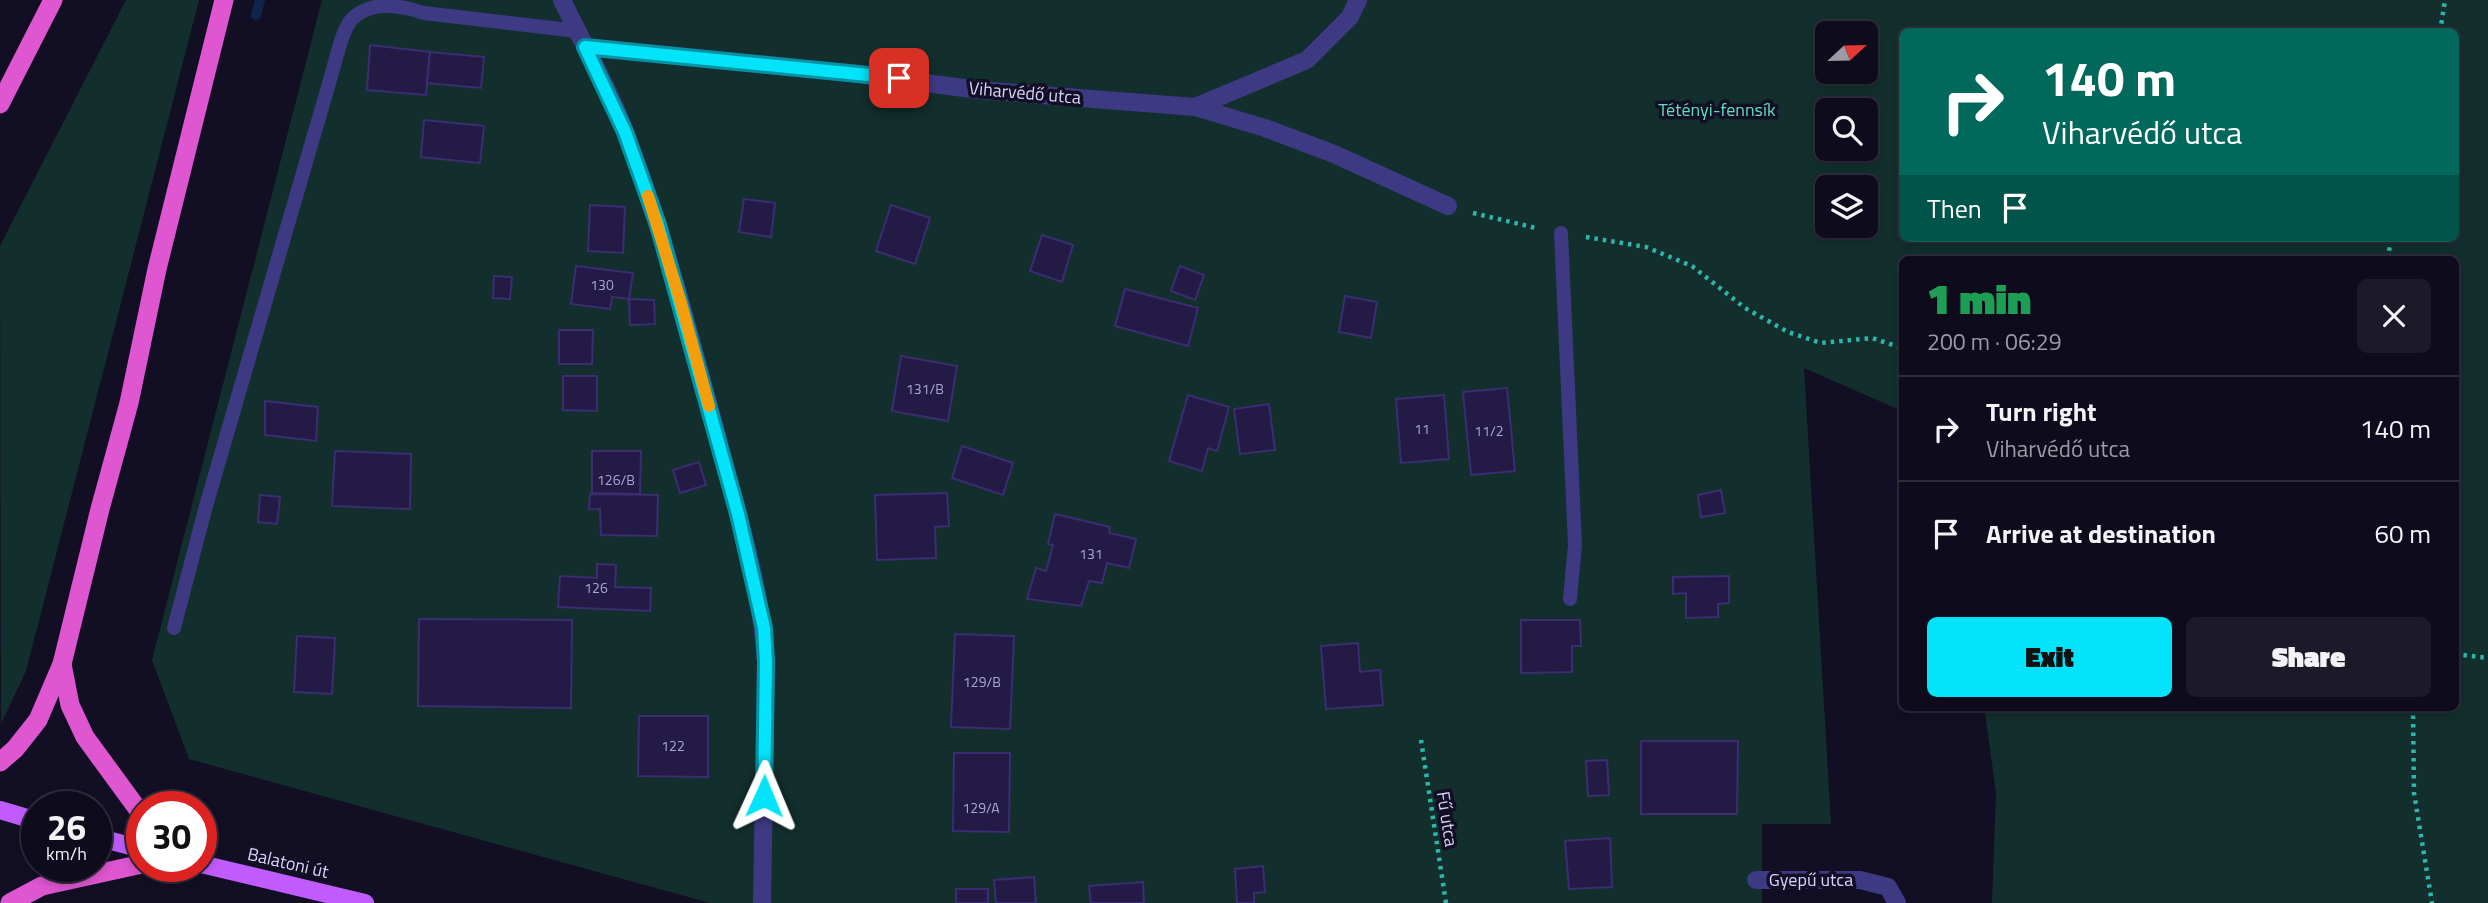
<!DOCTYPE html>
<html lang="en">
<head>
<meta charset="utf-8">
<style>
	:root { --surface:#0e0b1c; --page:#1c1929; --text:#f1f3f6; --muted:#9b9ba3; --line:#2e2b3b; --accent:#03e3fa }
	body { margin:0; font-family:"Titillium Web",sans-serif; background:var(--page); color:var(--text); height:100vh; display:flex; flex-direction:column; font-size:26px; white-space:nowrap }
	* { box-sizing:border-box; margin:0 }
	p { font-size:23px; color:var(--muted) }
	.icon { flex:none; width:38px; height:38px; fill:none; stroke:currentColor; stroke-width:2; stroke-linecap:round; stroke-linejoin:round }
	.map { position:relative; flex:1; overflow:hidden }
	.side { position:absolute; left:1899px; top:256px; width:560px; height:455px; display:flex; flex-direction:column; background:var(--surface); border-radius:10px; box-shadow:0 4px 10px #0003,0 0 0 2px var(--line) }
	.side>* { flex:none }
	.top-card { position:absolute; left:1899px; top:28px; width:560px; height:214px; border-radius:10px; box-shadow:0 4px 10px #0003,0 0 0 2px var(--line); background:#00695c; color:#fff; overflow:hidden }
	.needle { width:46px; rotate:68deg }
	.fabs { position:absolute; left:1815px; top:21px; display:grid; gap:14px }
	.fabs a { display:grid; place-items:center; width:63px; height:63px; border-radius:10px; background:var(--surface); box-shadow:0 4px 10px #0003,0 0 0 2px var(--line); font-size:35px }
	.speed { position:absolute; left:21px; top:791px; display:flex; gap:14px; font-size:35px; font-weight:700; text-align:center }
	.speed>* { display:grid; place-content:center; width:91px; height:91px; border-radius:50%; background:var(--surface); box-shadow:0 4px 10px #0003,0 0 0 2px var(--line); line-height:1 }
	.speed small { font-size:18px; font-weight:400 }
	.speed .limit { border:10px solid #d22; background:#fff; color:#111 }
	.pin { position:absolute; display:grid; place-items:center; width:60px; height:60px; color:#fff; margin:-30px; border-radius:14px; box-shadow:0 4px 10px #0006 }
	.me { position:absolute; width:77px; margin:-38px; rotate:1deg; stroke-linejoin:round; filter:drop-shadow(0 0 5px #0008) }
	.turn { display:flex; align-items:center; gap:24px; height:147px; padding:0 28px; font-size:32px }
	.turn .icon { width:91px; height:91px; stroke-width:2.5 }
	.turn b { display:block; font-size:49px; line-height:60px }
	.then { display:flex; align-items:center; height:66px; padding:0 28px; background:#0003; gap:14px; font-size:26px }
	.round { display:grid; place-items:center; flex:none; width:74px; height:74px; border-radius:10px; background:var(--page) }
	.headline { display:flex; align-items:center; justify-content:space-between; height:119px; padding:0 28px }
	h1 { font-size:42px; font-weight:800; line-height:52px; color:#1e9e55 }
	.cta { display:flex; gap:14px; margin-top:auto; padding:14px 28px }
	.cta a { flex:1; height:80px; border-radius:10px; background:var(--accent); color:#111; font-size:28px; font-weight:800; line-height:80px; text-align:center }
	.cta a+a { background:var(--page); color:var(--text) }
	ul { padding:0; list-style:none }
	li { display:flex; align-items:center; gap:21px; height:105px; padding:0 28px; border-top:2px solid var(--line) }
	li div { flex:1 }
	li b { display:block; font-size:26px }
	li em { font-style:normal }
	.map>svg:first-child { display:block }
	.green { fill:#122f2d; fill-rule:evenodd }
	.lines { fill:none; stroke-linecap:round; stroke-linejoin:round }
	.stream { stroke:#0e2549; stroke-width:10 }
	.building { fill:#231b45; stroke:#3a2d71; stroke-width:2 }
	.path { stroke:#30b5ac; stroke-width:4.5; stroke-dasharray:3.5 5; stroke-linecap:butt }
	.service { stroke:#3d3a83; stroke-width:14 }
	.minor { stroke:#3d3a83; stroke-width:18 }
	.primary { stroke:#c05cfd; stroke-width:18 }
	.trunk { stroke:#de56d0; stroke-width:19 }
	.route-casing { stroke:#0294a2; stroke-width:18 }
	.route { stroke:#03e3fa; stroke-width:12 }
	.slow { stroke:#f59e0b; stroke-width:12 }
	.labels { text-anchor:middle; stroke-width:7; stroke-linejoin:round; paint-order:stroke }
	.number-label { font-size:14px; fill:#aba5d0 }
	.street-label { font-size:18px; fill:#d8d3fe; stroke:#120f25 }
	.park-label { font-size:18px; fill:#5fdebe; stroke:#120f25 }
</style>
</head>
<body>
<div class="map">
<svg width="2488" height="903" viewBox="0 0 2488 903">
	<rect width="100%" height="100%" fill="#120f25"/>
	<!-- green -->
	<g class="green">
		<polygon points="126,0 199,0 26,671 1,724 0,246"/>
		<path d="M322,0H2488V903H1992L1996,792L1984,707H2455V259H1902V411L1804,368L1831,824H1762V903H710L189,759L152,660ZM1902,32H2455V238H1902ZM1827,33H1866V72H1827ZM1827,110H1866V149H1827ZM1827,187H1866V226H1827Z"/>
	</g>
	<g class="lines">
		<!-- stream -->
		<polyline class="stream" points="256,15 260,0"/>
	</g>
	<!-- building -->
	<g class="building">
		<polygon points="370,45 430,52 426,95 367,90"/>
		<polygon points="430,52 484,57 481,88 427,83"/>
		<polygon points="424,120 484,126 480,163 421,157"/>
		<polygon points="744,199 775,203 771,237 739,232"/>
		<polygon points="590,205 625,207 623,253 588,251"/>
		<polygon points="891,205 930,218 915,264 876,251"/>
		<polygon points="1042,235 1073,245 1062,282 1030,271"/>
		<polygon points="576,266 633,273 629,299 612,297 610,309 571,304"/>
		<polygon points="1180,266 1204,275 1195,300 1171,291"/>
		<polygon points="494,276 512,277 510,299 493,298"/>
		<polygon points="1125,289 1198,308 1188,346 1115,326"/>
		<polygon points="1345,296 1377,302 1371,338 1339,332"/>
		<polygon points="629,299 654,300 655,324 630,325"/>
		<polygon points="559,330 593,330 592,364 559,364"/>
		<polygon points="901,356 957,366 948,421 892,411"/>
		<polygon points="563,376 597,376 597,411 563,410"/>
		<polygon points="1507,388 1515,471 1471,475 1463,392"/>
		<polygon points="1188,395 1229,407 1217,451 1208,448 1202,471 1169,461"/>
		<polygon points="1444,395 1449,459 1401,463 1396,399"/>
		<polygon points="265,401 318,407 316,441 265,435"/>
		<polygon points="1269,404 1275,450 1240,454 1234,409"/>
		<polygon points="962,446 1013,463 1003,495 952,478"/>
		<polygon points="335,451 411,454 410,509 332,506"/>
		<polygon points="592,451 641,451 640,494 592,493"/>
		<polygon points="699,462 706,485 680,493 673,470"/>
		<polygon points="1721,490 1725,513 1701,517 1698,495"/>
		<polygon points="947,493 949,526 935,527 936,558 877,560 875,495"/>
		<polygon points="590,494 658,495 657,536 601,535 600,509 589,509"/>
		<polygon points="260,495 280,497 277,524 258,522"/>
		<polygon points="1055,514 1110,527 1109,533 1136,539 1129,568 1107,563 1102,583 1089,581 1081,606 1027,599 1036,568 1046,571 1053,545 1048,544"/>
		<polygon points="597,564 616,565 615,587 651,588 650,611 558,607 560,576 597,578"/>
		<polygon points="1729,576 1729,603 1718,604 1718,617 1686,618 1686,593 1673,594 1673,577"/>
		<polygon points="419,619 572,620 571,708 418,706"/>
		<polygon points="1521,620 1580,620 1581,646 1572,646 1572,672 1521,673"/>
		<polygon points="955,634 1014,636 1010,729 951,727"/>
		<polygon points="297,636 335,638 332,694 294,692"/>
		<polygon points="1358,643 1360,672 1380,670 1383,705 1326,709 1321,646"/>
		<polygon points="639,716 708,716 708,777 638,776"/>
		<polygon points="1641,741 1738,741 1737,814 1641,814"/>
		<polygon points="954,753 1010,753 1009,832 953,831"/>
		<polygon points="1607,760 1609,795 1588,796 1586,761"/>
		<polygon points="1610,838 1612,887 1569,889 1565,841"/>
		<polygon points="1263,866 1265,892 1254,893 1254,903 1237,903 1235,869"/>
		<polygon points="1034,877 1036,903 996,903 994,880"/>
		<polygon points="1143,882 1144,903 1091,903 1089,886"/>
		<rect x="956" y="889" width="32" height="14"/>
	</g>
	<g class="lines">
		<!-- path -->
		<g class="path">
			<polyline points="2440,32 2445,0"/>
			<polyline points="1473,213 1536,228"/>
			<polyline points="1586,237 1646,247 1692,266 1745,308 1788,332 1821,343 1872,338 1902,348"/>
			<polyline points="2387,259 2392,238"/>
			<polyline points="2455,654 2488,658"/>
			<polyline points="2413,707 2414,793 2432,903"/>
			<polyline points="1421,740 1446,903"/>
		</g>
		<!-- service -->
		<g class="service">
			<polyline points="1561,233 1575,545 1570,599"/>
			<path d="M174,628L206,506L332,73C336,59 342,31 351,20C369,0 401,5 424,13L577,31"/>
		</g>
		<!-- minor -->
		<g class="minor">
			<path d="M562,0C583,44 609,88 626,134C664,233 690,337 718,439C737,512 761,586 766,662L762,903"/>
			<polyline points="585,47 850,73 979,90 1195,107 1265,128 1334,154 1448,206"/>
			<polyline points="1195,107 1307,60 1350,17 1358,0"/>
			<polyline points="1756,880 1860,880 1888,887 1897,903"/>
		</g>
		<!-- primary -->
		<g class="primary">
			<polyline points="0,810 37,821"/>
			<polyline points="96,837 142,849"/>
			<polyline points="201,864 365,903"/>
		</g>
		<!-- trunk -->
		<g class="trunk">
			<polyline points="0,104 53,0"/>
			<polyline points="62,664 70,705 85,737 142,815"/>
			<polyline points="0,762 15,749 38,720 62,664 100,509 129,403 157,269 224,0"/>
			<polyline points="10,903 42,886 142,864"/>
		</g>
	</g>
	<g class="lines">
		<!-- route casing -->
		<g class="route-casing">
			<polyline id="route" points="764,796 766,662 764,628 738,514 658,225 625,132 585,47 899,78"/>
		</g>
		<!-- route -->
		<use href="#route" class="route"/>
		<!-- slow -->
		<polyline class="slow" points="648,196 681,303 709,406"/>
	</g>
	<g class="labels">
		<!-- number labels -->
		<g class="number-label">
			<text x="602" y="290">130</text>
			<text x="925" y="394">131/B</text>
			<text x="1422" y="434">11</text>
			<text x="1489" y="436">11/2</text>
			<text x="616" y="485">126/B</text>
			<text x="1091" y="559">131</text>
			<text x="596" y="593">126</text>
			<text x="982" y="687">129/B</text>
			<text x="673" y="751">122</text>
			<text x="981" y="813">129/A</text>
		</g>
		<!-- street labels -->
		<g class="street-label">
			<text transform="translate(1025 93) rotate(5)" y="6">Viharvédő utca</text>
			<text transform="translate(1447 819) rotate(81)" y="6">Fű utca</text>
			<text transform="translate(288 863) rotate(13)" y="6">Balatoni út</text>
			<text x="1811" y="886">Gyepű utca</text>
		</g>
		<!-- park labels -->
		<g class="park-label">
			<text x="1717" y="116">Tétényi-fennsík</text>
		</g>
	</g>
</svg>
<div class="fabs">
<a><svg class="needle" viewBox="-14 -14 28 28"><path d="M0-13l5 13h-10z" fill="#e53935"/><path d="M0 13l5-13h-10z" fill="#9b9ba3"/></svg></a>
<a><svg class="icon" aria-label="search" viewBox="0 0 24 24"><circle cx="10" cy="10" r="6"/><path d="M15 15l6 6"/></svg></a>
<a><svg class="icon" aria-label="layers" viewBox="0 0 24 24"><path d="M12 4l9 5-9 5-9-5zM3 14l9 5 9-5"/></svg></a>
</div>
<div class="speed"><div>26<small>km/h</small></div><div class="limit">30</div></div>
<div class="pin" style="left:899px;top:78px;background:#d93025"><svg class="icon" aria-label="arrive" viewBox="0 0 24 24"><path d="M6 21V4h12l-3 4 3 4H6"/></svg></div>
<svg class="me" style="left:764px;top:796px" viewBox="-20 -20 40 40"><path d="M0-17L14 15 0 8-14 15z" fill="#03e3fa" stroke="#fff" stroke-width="4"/></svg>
<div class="top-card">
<div class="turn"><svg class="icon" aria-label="right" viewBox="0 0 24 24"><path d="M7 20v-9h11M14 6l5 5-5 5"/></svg><div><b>140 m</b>Viharvédő utca</div></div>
<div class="then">Then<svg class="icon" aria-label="arrive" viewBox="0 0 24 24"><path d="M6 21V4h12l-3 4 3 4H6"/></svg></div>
</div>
<section class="side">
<div class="headline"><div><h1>1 min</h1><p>200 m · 06:29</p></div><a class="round"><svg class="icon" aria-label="close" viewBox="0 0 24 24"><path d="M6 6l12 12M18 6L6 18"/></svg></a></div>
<ul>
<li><svg class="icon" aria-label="right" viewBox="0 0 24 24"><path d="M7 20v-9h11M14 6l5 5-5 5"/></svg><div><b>Turn right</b><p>Viharvédő utca</p></div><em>140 m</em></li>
<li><svg class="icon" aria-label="arrive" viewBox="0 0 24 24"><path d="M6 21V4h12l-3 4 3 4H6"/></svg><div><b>Arrive at destination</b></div><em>60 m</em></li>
</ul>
<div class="cta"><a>Exit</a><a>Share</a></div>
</section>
</div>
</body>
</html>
